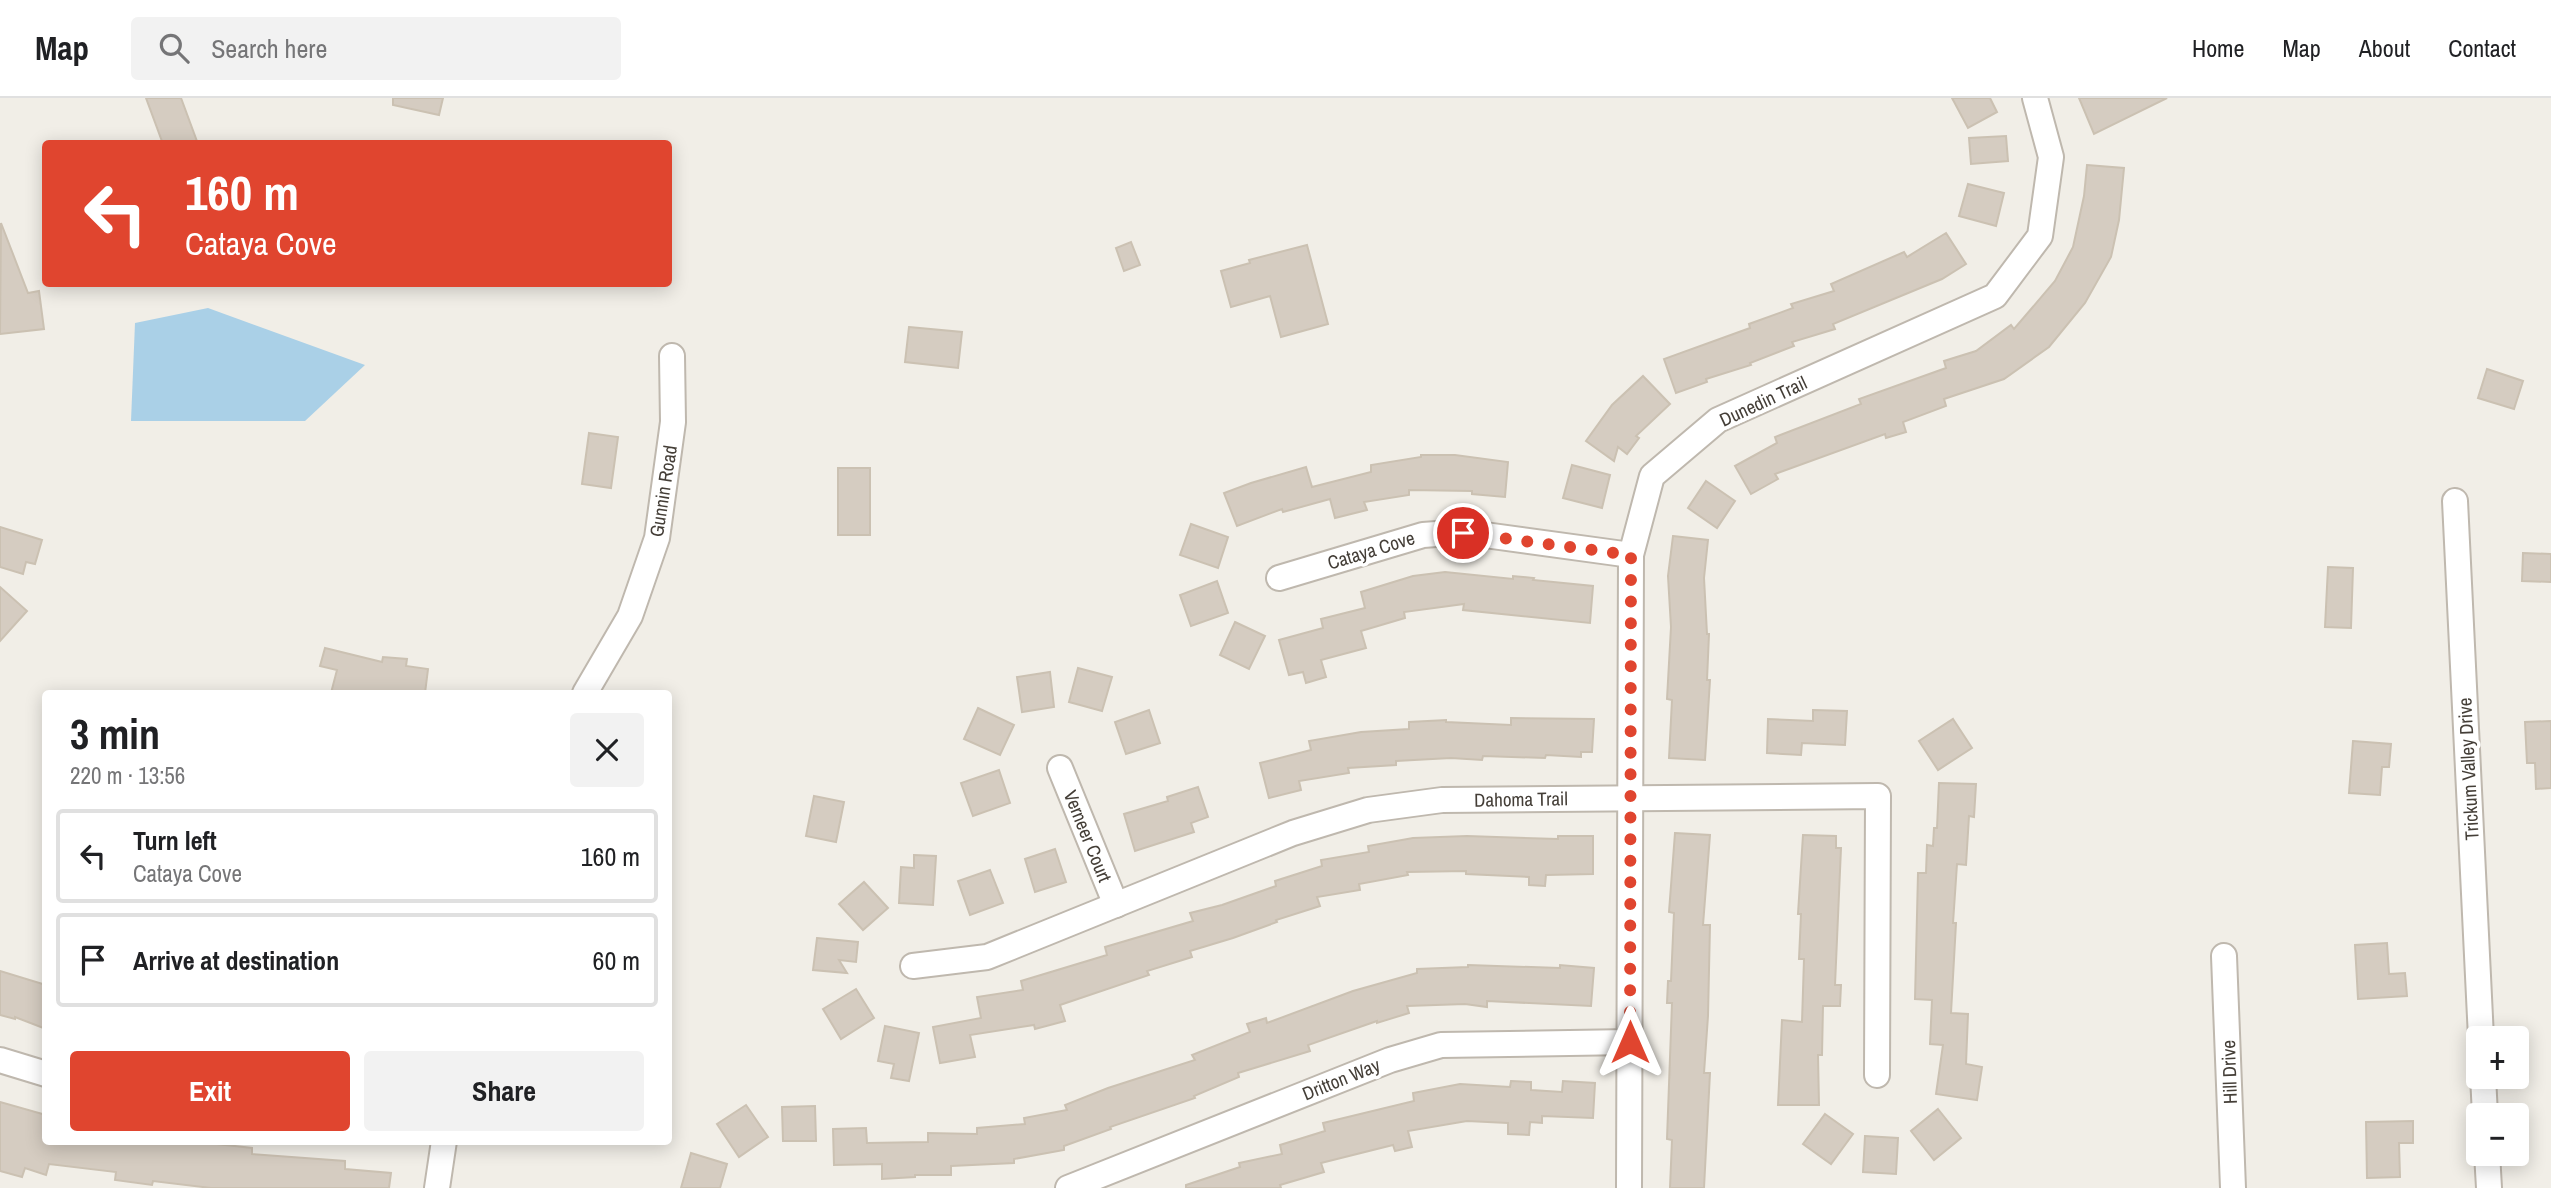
<!DOCTYPE html>
<html lang="en">
<head>
<meta charset="utf-8">
<style>
	:root { --surface:#fff; --page:#f2f2f2; --text:#202124; --muted:#757577; --line:#e0e0e0; --accent:#e0452f }
	body { margin:0; font-family:"Archivo Narrow",sans-serif; background:var(--page); color:var(--text); height:100vh; display:flex; flex-direction:column; font-size:26px; white-space:nowrap }
	* { box-sizing:border-box; margin:0 }
	p { font-size:23px; color:var(--muted) }
	.icon { flex:none; width:38px; height:38px; fill:none; stroke:currentColor; stroke-width:2; stroke-linecap:round; stroke-linejoin:round }
	.map { position:relative; flex:1; overflow:hidden }
	.panel { position:absolute; left:42px; top:592px; width:630px; height:455px; display:flex; flex-direction:column; background:var(--surface); border-radius:7px; box-shadow:0 4px 18px #0003 }
	.panel>* { flex:none }
	.top-card { position:absolute; left:42px; top:42px; width:630px; height:147px; border-radius:7px; box-shadow:0 4px 18px #0003; background:#e0452f; color:#fff; overflow:hidden }
	.tools { position:absolute; left:2466px; top:928px; display:grid; gap:14px }
	.tools a { display:grid; place-items:center; width:63px; height:63px; border-radius:7px; background:var(--surface); box-shadow:0 4px 18px #0003; font-size:35px }
	.pin { position:absolute; display:grid; place-items:center; width:60px; height:60px; color:#fff; margin:-30px; border:4px solid #fff; border-radius:50%; box-shadow:0 2px 7px #0007 }
	.me { position:absolute; width:77px; margin:-38px; rotate:0deg; stroke-linejoin:round; filter:drop-shadow(0 0 5px #0008) }
	.turn { display:flex; align-items:center; gap:24px; height:147px; padding:0 28px; font-size:32px }
	.turn .icon { width:91px; height:91px; stroke-width:2.5 }
	.turn b { display:block; font-size:49px; line-height:60px }
	.round { display:grid; place-items:center; flex:none; width:74px; height:74px; border-radius:7px; background:var(--page) }
	.summary { display:flex; align-items:center; justify-content:space-between; height:119px; padding:0 28px }
	h1 { font-size:42px; font-weight:700; line-height:52px }
	.button { display:flex; gap:14px; margin-top:auto; padding:14px 28px }
	.button a { flex:1; height:80px; border-radius:7px; background:var(--accent); color:#fff; font-size:28px; font-weight:700; line-height:80px; text-align:center }
	.button a+a { background:var(--page); color:var(--text) }
	ul { padding:0; list-style:none }
	li { display:flex; align-items:center; gap:21px; height:94px; margin:0 14px 10px; padding:0 14px; border:4px solid var(--line); border-radius:7px }
	li div { flex:1 }
	li b { display:block; font-size:26px }
	li em { font-style:normal }
	header { display:flex; align-items:center; gap:42px; box-sizing:border-box; height:98px; padding:0 35px; background:var(--surface); border-bottom:2px solid var(--line) }
	header strong { font-size:33px }
	nav { display:flex; gap:38px; margin-inline-start:auto; font-size:24px }
	.search { width:490px; height:63px; background:var(--page); display:flex; align-items:center; gap:18px; box-sizing:border-box; padding:0 24px; border-radius:7px; color:var(--muted); font-size:26px }
	.map>svg:first-child { display:block }
	.water { fill:#aad0e7 }
	.building { fill:#d5ccc1; stroke:#cbc1b2; stroke-width:2 }
	.lines { fill:none; stroke-linecap:round; stroke-linejoin:round }
	.minor-casing { stroke:#bfb8ae; stroke-width:28 }
	.minor { stroke:#fff; stroke-width:24 }
	.route { stroke:#e0452f; stroke-width:12; stroke-dasharray:0 21.6 }
	.labels { text-anchor:middle; stroke-width:7; stroke-linejoin:round; paint-order:stroke }
	.street-label { font-size:19px; fill:#443e37; stroke:#fff }
</style>
</head>
<body>
<header>
<strong>Map</strong>
<div class="search"><svg class="icon" aria-label="search" viewBox="0 0 24 24"><circle cx="10" cy="10" r="6"/><path d="M15 15l6 6"/></svg>Search here</div>
<nav><a>Home</a><a>Map</a><a>About</a><a>Contact</a></nav>
</header>
<div class="map">
<svg width="2551" height="1090" viewBox="0 0 2551 1090">
	<rect width="100%" height="100%" fill="#f1eee7"/>
	<!-- water -->
	<polygon class="water" points="208,210 365,267 305,323 131,323 135,225"/>
	<!-- building -->
	<g class="building">
		<polygon points="146,0 181,0 198,46 163,46"/>
		<polygon points="393,0 443,0 439,17 393,7"/>
		<polygon points="1952,0 1990,0 1997,14 1968,30"/>
		<polygon points="2079,0 2167,0 2094,36"/>
		<polygon points="2006,38 2008,63 1971,66 1969,40"/>
		<polygon points="2087,67 2124,70 2119,122 2111,159 2085,205 2049,249 2004,281 1944,301 1946,308 1903,324 1906,334 1886,340 1885,336 1775,376 1778,381 1751,396 1735,368 1777,345 1775,339 1861,306 1859,301 1946,270 1944,263 1976,253 2011,227 2014,231 2055,183 2073,149 2084,98"/>
		<polygon points="1968,86 2004,95 1996,128 1959,118"/>
		<polygon points="1,125 28,195 39,193 44,231 0,236"/>
		<polygon points="1946,135 1966,166 1942,181 1833,226 1835,231 1792,244 1794,248 1750,265 1751,267 1706,281 1707,284 1676,295 1664,261 1750,230 1749,226 1793,210 1791,206 1834,193 1831,186 1904,154 1907,159"/>
		<polygon points="1131,144 1140,167 1124,173 1116,150"/>
		<polygon points="1307,147 1328,226 1281,239 1270,198 1231,209 1221,173 1250,165 1249,162"/>
		<polygon points="909,229 962,234 958,270 905,264"/>
		<polygon points="2487,271 2523,283 2514,311 2478,300"/>
		<polygon points="1643,278 1670,306 1636,338 1639,340 1627,356 1618,349 1614,363 1586,343 1612,307"/>
		<polygon points="589,335 618,339 611,390 582,386"/>
		<polygon points="1421,357 1455,357 1508,364 1505,399 1472,396 1472,393 1409,392 1409,397 1364,404 1367,412 1335,420 1330,401 1283,414 1282,411 1237,428 1224,395 1251,385 1306,369 1312,389 1371,374 1371,367 1421,359"/>
		<polygon points="1572,367 1610,377 1602,410 1563,400"/>
		<rect x="838" y="370" width="32" height="67"/>
		<polygon points="1706,383 1735,403 1717,430 1688,410"/>
		<polygon points="1191,426 1228,439 1218,470 1180,457"/>
		<polygon points="0,429 42,442 35,466 26,464 23,476 0,469"/>
		<polygon points="1673,438 1708,442 1704,480 1707,536 1709,536 1707,582 1710,582 1705,662 1669,660 1672,602 1667,601 1671,529 1668,478"/>
		<polygon points="2523,455 2551,456 2551,484 2522,483"/>
		<polygon points="2328,469 2353,470 2351,530 2325,529"/>
		<polygon points="1445,474 1513,481 1513,478 1534,480 1533,482 1593,488 1590,525 1463,512 1464,506 1404,514 1405,520 1361,533 1366,550 1321,562 1326,579 1306,585 1303,574 1289,577 1279,542 1323,530 1321,521 1365,510 1361,494 1413,478"/>
		<polygon points="1217,483 1228,515 1191,528 1180,497"/>
		<polygon points="0,489 27,513 0,543"/>
		<polygon points="1235,524 1265,538 1249,571 1220,557"/>
		<polygon points="325,550 382,564 383,559 407,561 406,568 428,571 425,595 331,595 337,572 320,568"/>
		<polygon points="1078,570 1112,579 1102,613 1069,604"/>
		<polygon points="1050,574 1054,609 1022,614 1017,579"/>
		<polygon points="978,610 1014,627 1000,657 964,641"/>
		<polygon points="1149,612 1160,645 1126,656 1115,624"/>
		<polygon points="1813,612 1847,613 1845,647 1802,645 1801,657 1767,655 1768,621 1813,623"/>
		<polygon points="1511,620 1594,621 1592,654 1581,654 1581,659 1546,657 1545,660 1483,658 1482,662 1451,660 1396,663 1396,667 1348,670 1349,675 1299,683 1301,692 1269,700 1260,665 1311,652 1309,643 1361,634 1409,631 1409,624 1446,622 1446,624 1511,627"/>
		<polygon points="1953,621 1972,650 1938,672 1919,643"/>
		<polygon points="2551,623 2551,690 2536,691 2535,665 2527,665 2525,624"/>
		<polygon points="2353,643 2391,646 2389,669 2382,669 2380,697 2349,695"/>
		<polygon points="999,672 1010,705 973,718 961,685"/>
		<polygon points="1939,685 1976,686 1974,719 1969,718 1966,767 1957,766 1953,825 1956,825 1951,915 1968,916 1966,966 1982,969 1977,1002 1936,996 1943,947 1930,946 1932,902 1915,901 1918,775 1926,775 1927,747 1933,748 1934,730 1937,730"/>
		<polygon points="1198,689 1208,719 1191,725 1194,734 1135,753 1124,716 1168,703 1167,699"/>
		<polygon points="814,698 844,704 836,744 806,738"/>
		<polygon points="1675,735 1710,737 1703,827 1710,827 1708,918 1704,975 1710,975 1704,1090 1670,1090 1672,1042 1667,1041 1672,905 1667,905 1668,883 1671,883 1674,815 1669,814"/>
		<polygon points="1803,737 1836,738 1836,750 1841,750 1835,887 1841,887 1840,908 1823,908 1822,957 1818,957 1819,1007 1778,1007 1782,922 1802,924 1804,861 1799,861 1801,816 1798,816"/>
		<polygon points="1467,738 1558,741 1558,738 1593,738 1593,776 1546,777 1545,788 1529,787 1529,779 1466,776 1466,773 1407,774 1408,777 1359,786 1360,792 1317,799 1320,808 1276,822 1277,824 1233,840 1190,853 1192,859 1147,873 1149,877 1060,907 1065,923 1035,931 1034,927 970,937 975,959 940,965 933,929 981,920 977,899 1023,892 1021,883 1107,857 1105,849 1193,823 1190,815 1222,807 1276,788 1275,783 1322,768 1321,762 1369,754 1368,748 1413,740"/>
		<polygon points="1055,751 1066,784 1035,794 1025,761"/>
		<polygon points="914,757 936,758 933,807 899,805 901,769 914,770"/>
		<polygon points="990,772 1003,805 970,817 958,783"/>
		<polygon points="864,784 888,810 863,832 839,806"/>
		<polygon points="817,840 858,844 856,864 839,862 847,875 813,872"/>
		<polygon points="2387,845 2389,876 2405,875 2407,898 2358,901 2355,847"/>
		<polygon points="1468,867 1560,870 1560,867 1594,870 1591,908 1487,903 1487,909 1465,906 1407,908 1409,915 1377,925 1377,923 1308,947 1310,953 1238,975 1239,979 1194,998 1195,1000 1110,1029 1111,1031 1064,1048 1064,1052 1014,1061 1014,1065 951,1068 951,1077 915,1077 915,1079 882,1081 882,1066 834,1067 833,1031 866,1030 867,1045 928,1044 928,1035 977,1036 977,1030 1025,1026 1024,1020 1067,1012 1065,1007 1108,990 1195,962 1192,957 1250,934 1247,926 1266,920 1267,925 1353,893 1417,875 1417,871 1468,869"/>
		<polygon points="0,873 46,887 46,931 15,919 15,921 0,917"/>
		<polygon points="856,891 874,920 841,941 823,911"/>
		<polygon points="885,928 919,935 909,983 891,980 894,966 878,963"/>
		<polygon points="1511,983 1531,984 1531,992 1562,994 1563,983 1595,985 1593,1020 1542,1018 1542,1025 1530,1024 1529,1037 1508,1036 1508,1025 1467,1023 1408,1033 1412,1049 1395,1053 1393,1047 1321,1065 1324,1074 1280,1087 1281,1090 1186,1090 1186,1087 1240,1069 1239,1065 1282,1056 1280,1047 1325,1033 1323,1025 1414,1003 1413,995 1460,986 1510,989"/>
		<polygon points="0,1004 46,1017 46,1043 190,1043 252,1050 252,1056 345,1063 345,1071 391,1075 389,1090 211,1090 153,1083 152,1087 115,1082 116,1074 49,1066 46,1077 25,1070 22,1079 0,1073"/>
		<polygon points="746,1007 768,1039 739,1059 717,1026"/>
		<polygon points="815,1008 816,1043 783,1043 782,1009"/>
		<polygon points="1938,1011 1961,1040 1934,1062 1911,1033"/>
		<polygon points="1825,1016 1853,1036 1831,1066 1803,1046"/>
		<polygon points="2413,1023 2413,1045 2399,1045 2400,1079 2367,1080 2366,1024"/>
		<polygon points="1865,1038 1898,1040 1896,1076 1863,1074"/>
		<polygon points="691,1055 727,1066 720,1090 681,1090"/>
	</g>
	<g class="lines">
		<!-- minor casing -->
		<g class="minor-casing">
			<g id="minor">
				<polyline points="2455,403 2481,940"/>
				<polyline points="1279,480 1423,437 1463,434 1631,457"/>
				<polyline points="585,595 630,518 657,440 673,324 672,258"/>
				<polyline points="1060,670 1116,807"/>
				<polyline points="2224,858 2233,1090"/>
				<polyline points="913,868 987,859 1293,735 1368,712 1442,702 1878,698 1877,977"/>
				<polyline points="0,962 46,976"/>
				<polyline points="2483,978 2485,1017"/>
				<polyline points="2487,1055 2489,1090"/>
				<polyline points="437,1090 444,1043"/>
				<polyline points="1068,1090 1390,962 1441,947 1630,944"/>
				<polyline points="1629,1090 1631,457 1652,378 1718,322 1995,198 2040,138 2051,59 2035,0"/>
			</g>
		</g>
		<!-- minor -->
		<use href="#minor" class="minor"/>
	</g>
	<g class="lines">
		<!-- route -->
		<polyline class="route" points="1463,435 1631,457 1630,944"/>
	</g>
	<g class="labels">
		<!-- street labels -->
		<g class="street-label">
			<text transform="translate(1763 303) rotate(-25)" y="7">Dunedin Trail</text>
			<text transform="translate(663 393) rotate(-81)" y="7">Gunnin Road</text>
			<text transform="translate(1371 452) rotate(-17)" y="7">Cataya Cove</text>
			<text transform="translate(2468 671) rotate(-93)" y="7">Trickum Valley Drive</text>
			<text transform="translate(1521 701) rotate(-1)" y="7">Dahoma Trail</text>
			<text transform="translate(1088 738) rotate(68)" y="7">Verneer Court</text>
			<text transform="translate(2229 974) rotate(-92)" y="7">Hill Drive</text>
			<text transform="translate(1341 981) rotate(-22)" y="7">Dritton Way</text>
		</g>
	</g>
</svg>
<div class="tools">
<a>+</a>
<a>−</a>
</div>
<div class="pin" style="left:1463px;top:435px;background:#d93025"><svg class="icon" aria-label="arrive" viewBox="0 0 24 24"><path d="M6 21V4h12l-3 4 3 4H6"/></svg></div>
<svg class="me" style="left:1630px;top:944px" viewBox="-20 -20 40 40"><path d="M0-17L14 15 0 8-14 15z" fill="#e0452f" stroke="#fff" stroke-width="4"/></svg>
<div class="top-card">
<div class="turn"><svg class="icon" aria-label="left" viewBox="0 0 24 24"><path d="M17 20v-9H6M10 6l-5 5 5 5"/></svg><div><b>160 m</b>Cataya Cove</div></div>
</div>
<section class="panel">
<div class="summary"><div><h1>3 min</h1><p>220 m · 13:56</p></div><a class="round"><svg class="icon" aria-label="close" viewBox="0 0 24 24"><path d="M6 6l12 12M18 6L6 18"/></svg></a></div>
<ul>
<li><svg class="icon" aria-label="left" viewBox="0 0 24 24"><path d="M17 20v-9H6M10 6l-5 5 5 5"/></svg><div><b>Turn left</b><p>Cataya Cove</p></div><em>160 m</em></li>
<li><svg class="icon" aria-label="arrive" viewBox="0 0 24 24"><path d="M6 21V4h12l-3 4 3 4H6"/></svg><div><b>Arrive at destination</b></div><em>60 m</em></li>
</ul>
<div class="button"><a>Exit</a><a>Share</a></div>
</section>
</div>
</body>
</html>
